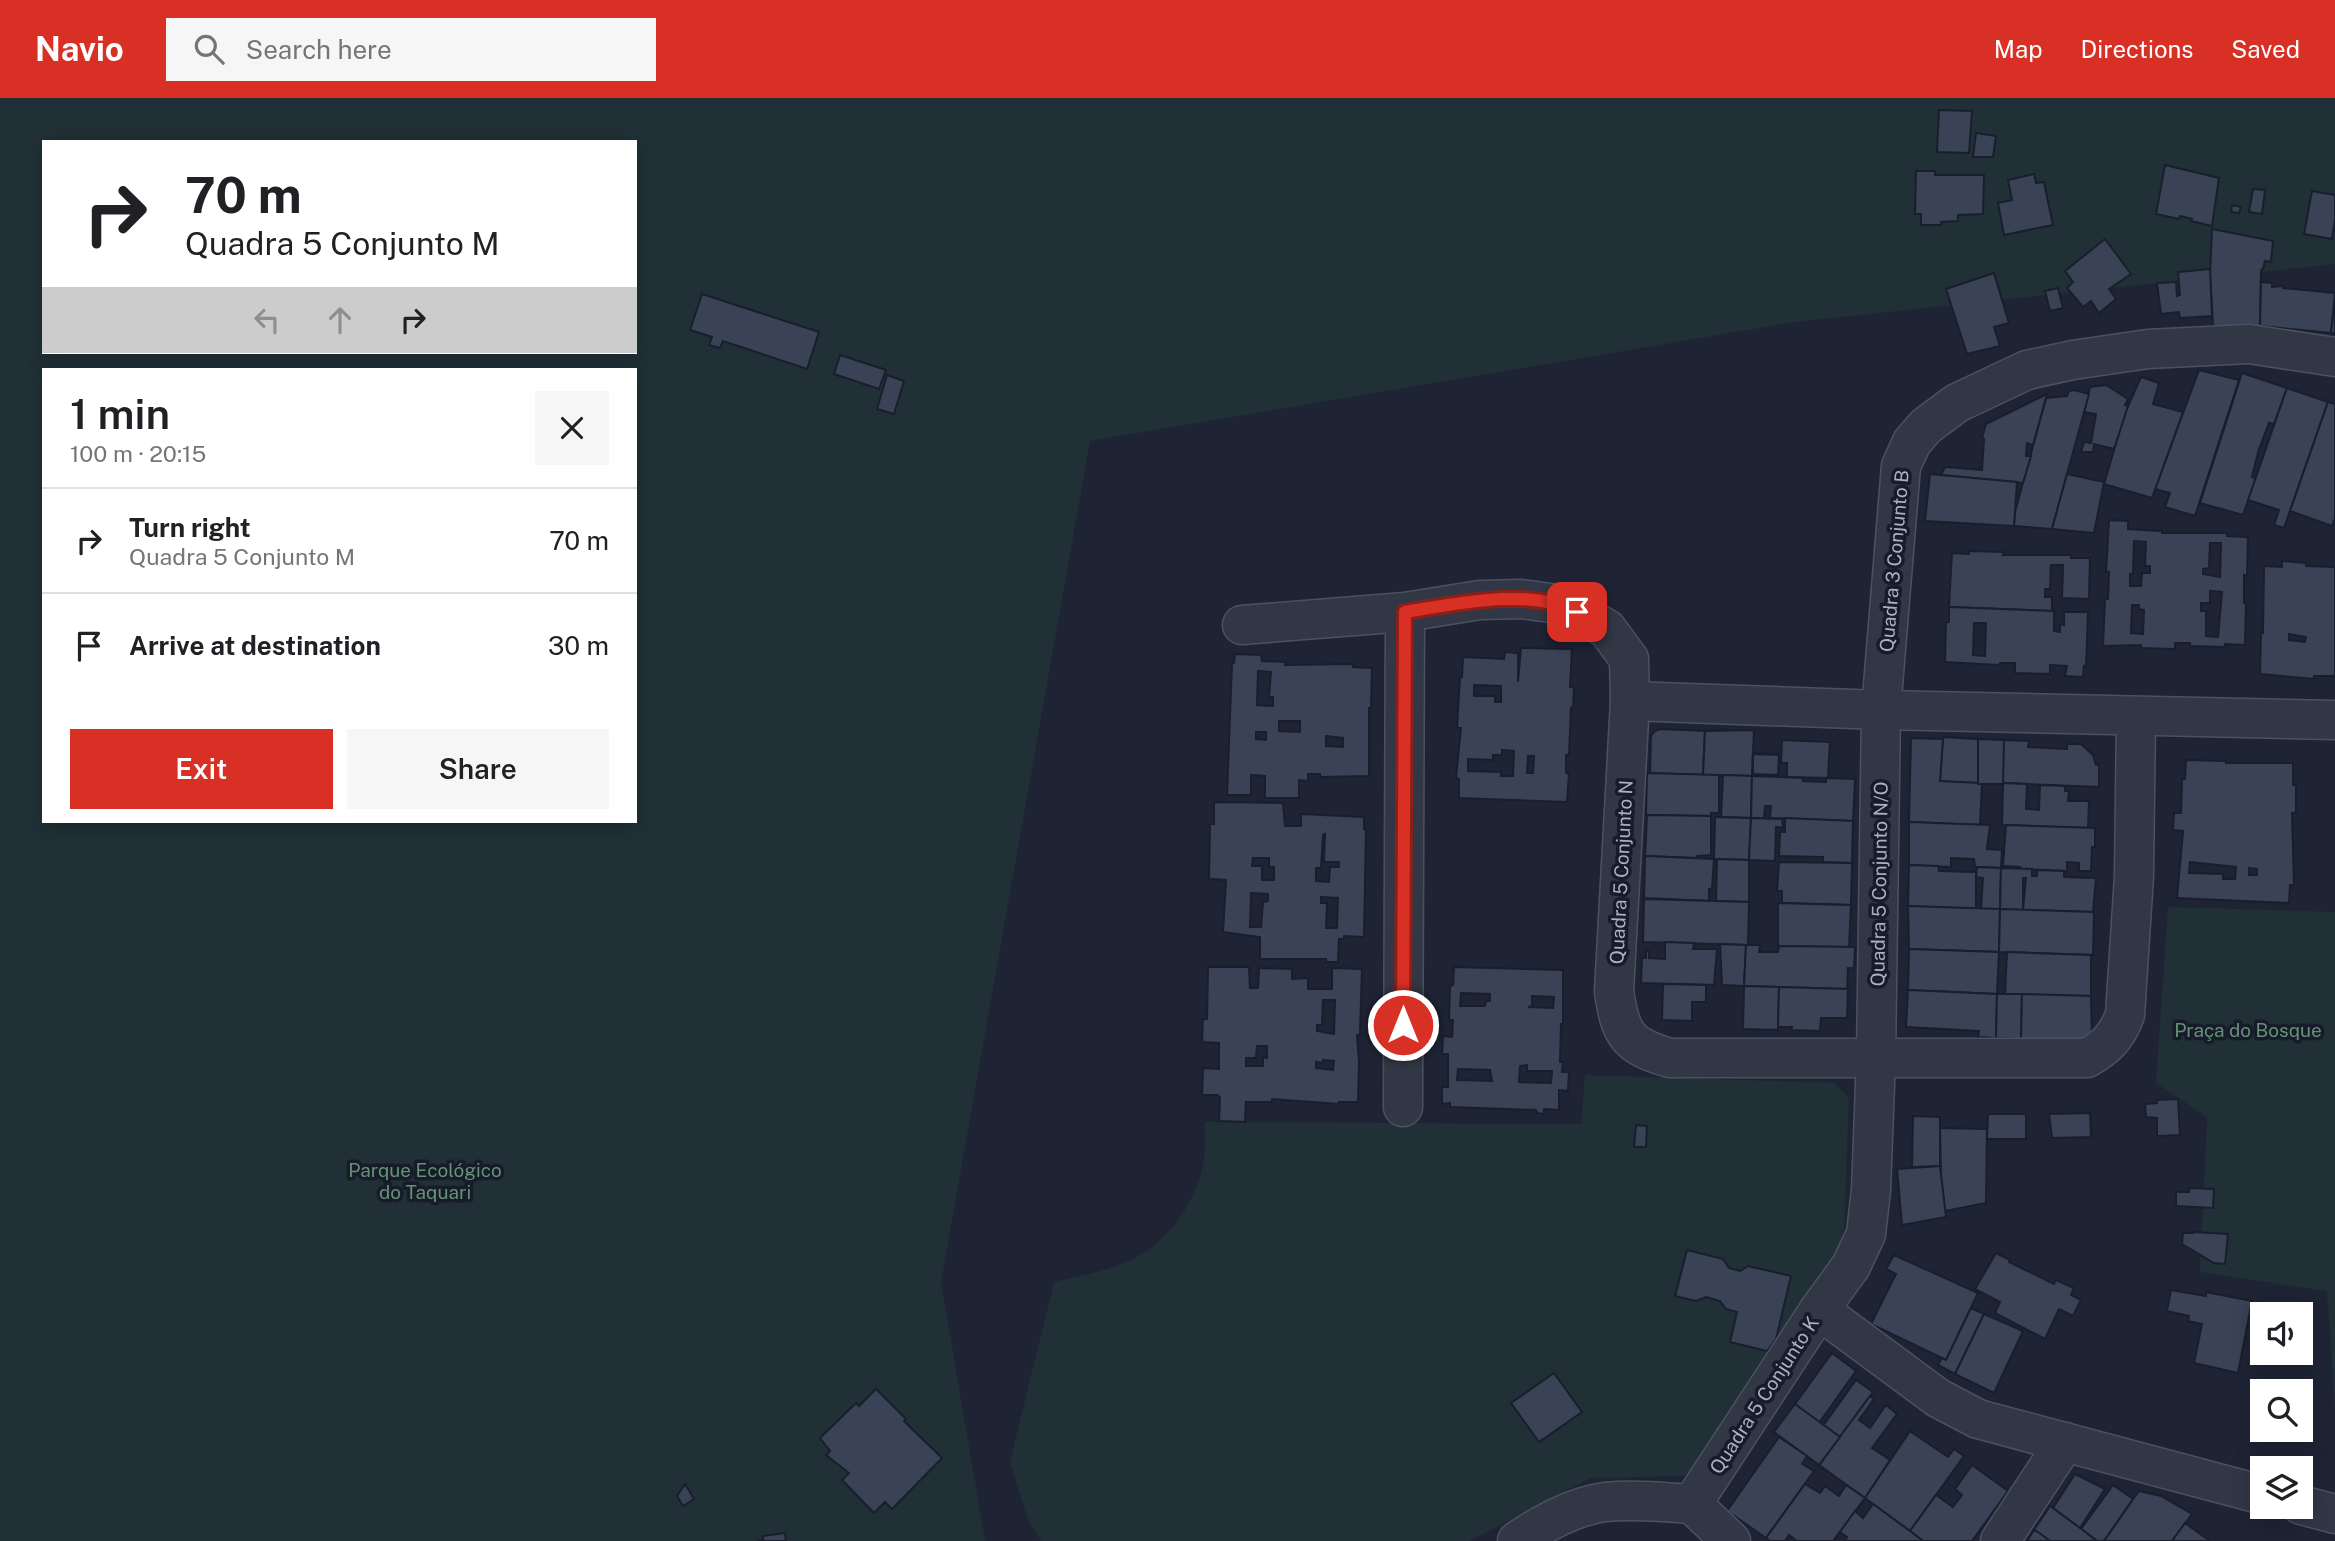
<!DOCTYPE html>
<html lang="en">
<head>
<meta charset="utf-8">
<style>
	:root { --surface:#fff; --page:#f6f6f6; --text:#202124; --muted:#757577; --line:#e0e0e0; --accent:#d93025 }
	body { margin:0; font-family:"Public Sans",sans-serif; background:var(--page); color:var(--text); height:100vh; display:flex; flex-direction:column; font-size:26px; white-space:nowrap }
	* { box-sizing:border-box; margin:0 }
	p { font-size:23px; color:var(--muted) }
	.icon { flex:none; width:38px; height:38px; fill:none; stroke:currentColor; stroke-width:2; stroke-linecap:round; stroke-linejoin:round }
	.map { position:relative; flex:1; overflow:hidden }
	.details { position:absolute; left:42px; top:270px; width:595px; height:455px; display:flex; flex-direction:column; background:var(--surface); border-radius:0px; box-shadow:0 4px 18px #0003 }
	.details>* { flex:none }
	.guide { position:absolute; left:42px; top:42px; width:595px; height:214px; border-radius:0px; box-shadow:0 4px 18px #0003; background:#fff; color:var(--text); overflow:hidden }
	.controls { position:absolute; left:2250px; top:1204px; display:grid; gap:14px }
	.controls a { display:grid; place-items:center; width:63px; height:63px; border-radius:0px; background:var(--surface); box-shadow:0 4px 18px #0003; font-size:35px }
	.pin { position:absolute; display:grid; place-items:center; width:60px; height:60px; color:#fff; margin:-30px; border-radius:14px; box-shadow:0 4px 10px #0006 }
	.me { position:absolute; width:77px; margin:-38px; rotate:0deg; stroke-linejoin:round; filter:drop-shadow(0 0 5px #0008) }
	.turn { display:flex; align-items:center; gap:24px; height:147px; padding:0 28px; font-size:32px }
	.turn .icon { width:91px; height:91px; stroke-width:2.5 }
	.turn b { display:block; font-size:49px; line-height:60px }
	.lanes { display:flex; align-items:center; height:66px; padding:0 28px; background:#0003; justify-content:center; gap:35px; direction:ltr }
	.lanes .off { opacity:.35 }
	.round { display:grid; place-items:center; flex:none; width:74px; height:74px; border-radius:0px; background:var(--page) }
	.headline { display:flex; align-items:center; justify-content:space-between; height:119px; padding:0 28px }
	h1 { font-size:42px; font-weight:600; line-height:52px }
	.cta { display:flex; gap:14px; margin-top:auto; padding:14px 28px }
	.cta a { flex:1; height:80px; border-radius:0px; background:var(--accent); color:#fff; font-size:28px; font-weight:600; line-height:80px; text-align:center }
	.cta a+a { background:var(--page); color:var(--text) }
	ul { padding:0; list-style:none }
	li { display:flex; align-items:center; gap:21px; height:105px; padding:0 28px; border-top:2px solid var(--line) }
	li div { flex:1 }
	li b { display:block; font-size:26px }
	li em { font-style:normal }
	header { display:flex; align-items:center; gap:42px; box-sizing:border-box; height:98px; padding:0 35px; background:var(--accent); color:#fff }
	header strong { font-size:33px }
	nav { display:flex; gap:38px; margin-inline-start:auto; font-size:24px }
	.search { width:490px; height:63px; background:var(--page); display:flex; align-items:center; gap:18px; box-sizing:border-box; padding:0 24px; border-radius:0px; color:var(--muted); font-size:26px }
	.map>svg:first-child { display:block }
	.green { fill:#203036; fill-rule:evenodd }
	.building { fill:#3a4256; stroke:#191e2c; stroke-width:2; fill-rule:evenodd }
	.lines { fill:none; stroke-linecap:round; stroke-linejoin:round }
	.street-casing { stroke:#4c5161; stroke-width:41 }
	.street { stroke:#323745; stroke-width:38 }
	.route-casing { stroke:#8d1f18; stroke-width:18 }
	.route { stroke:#d93025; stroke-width:12 }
	.labels { text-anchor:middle; stroke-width:7; stroke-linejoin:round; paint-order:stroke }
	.street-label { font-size:19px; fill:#abb1c3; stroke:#181c2a }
	.park-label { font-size:19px; fill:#649276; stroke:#181c2a }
</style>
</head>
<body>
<header>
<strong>Navio</strong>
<div class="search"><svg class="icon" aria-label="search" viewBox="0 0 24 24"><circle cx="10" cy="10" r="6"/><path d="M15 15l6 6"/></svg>Search here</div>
<nav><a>Map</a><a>Directions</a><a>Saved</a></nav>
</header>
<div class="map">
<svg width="2335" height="1443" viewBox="0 0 2335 1443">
	<rect width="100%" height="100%" fill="#1f2435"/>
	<!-- green -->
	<g class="green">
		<path d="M0,0H2335V166L1795,224L1090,343L941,1184L985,1443H0ZM44,44H635V254H44ZM44,271H635V723H44Z"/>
		<polygon points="2168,809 2335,814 2335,1309 2327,1193 2200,1174 2207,1019 2156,985"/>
		<path d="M1585,977L1835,985L1849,1000L1844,1129L1836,1160L1688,1378L1591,1380L1469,1443H1041L1029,1424L1010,1364L1054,1184C1083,1177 1116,1172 1142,1156C1174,1136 1198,1099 1204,1062C1206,1050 1205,1036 1205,1024L1581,1026Z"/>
	</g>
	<!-- building -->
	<g class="building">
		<polygon points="1939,12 1972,13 1969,55 1937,54"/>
		<polygon points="1976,35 1996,38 1993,59 1973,59"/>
		<polygon points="2165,67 2219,80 2212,128 2191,123 2192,121 2180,118 2179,121 2156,116"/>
		<polygon points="1916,73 1935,73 1935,77 1984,77 1983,116 1958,117 1958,123 1941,124 1941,127 1921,127 1921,116 1915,116"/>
		<polygon points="2034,76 2036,85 2044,84 2053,127 2004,137 1998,105 2012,102 2008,82"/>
		<polygon points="2253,91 2265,92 2262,116 2249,114"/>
		<polygon points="2312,93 2335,97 2335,122 2332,141 2304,136"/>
		<polygon points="2232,107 2241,109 2239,115 2231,114"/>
		<polygon points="2212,131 2273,143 2271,164 2265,163 2263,171 2261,172 2260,228 2213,228 2210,176"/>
		<polygon points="2105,141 2131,176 2109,191 2116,201 2099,215 2091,203 2083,209 2067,190 2073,184 2065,173"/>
		<polygon points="2210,171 2212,218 2180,220 2179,214 2161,216 2157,185 2176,184 2177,198 2180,197 2178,174"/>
		<polygon points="1994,175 2009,225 1994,229 2000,248 1967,256 1946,191"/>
		<polygon points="2261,184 2272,185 2272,189 2283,188 2283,190 2335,195 2331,235 2260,228"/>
		<polygon points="2058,190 2063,210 2050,213 2045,193"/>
		<polygon points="702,196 819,234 807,271 723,243 720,250 709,247 712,239 690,232"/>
		<polygon points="2335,201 2335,236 2331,235"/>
		<polygon points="840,257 886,272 879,291 834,276"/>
		<polygon points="2199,272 2239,282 2195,418 2165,409 2170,395 2155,391"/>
		<polygon points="2242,275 2287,290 2274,326 2269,325 2258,354 2252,379 2256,380 2243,417 2200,405"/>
		<polygon points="887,277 904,283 894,316 877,311"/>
		<polygon points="2141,279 2159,285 2153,306 2183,314 2152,400 2104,386 2125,315"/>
		<polygon points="2106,287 2128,301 2125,307 2128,308 2114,351 2094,346 2093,354 2081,354 2084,344 2091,345 2096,316 2084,314 2090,289"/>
		<polygon points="2287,290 2328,304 2284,430 2274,427 2279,412 2248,402"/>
		<polygon points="2074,292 2089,296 2052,431 2014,428 2015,414 2046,300 2067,298 2069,293"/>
		<polygon points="2047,296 2033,347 2027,345 2026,358 2031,358 2023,385 1941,377 1945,369 1982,372 1984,341 1982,340 1986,326"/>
		<polygon points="2328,304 2335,306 2335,420 2332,428 2290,413"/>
		<polygon points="1930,376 2017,384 2014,428 1925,423"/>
		<polygon points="2067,376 2104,384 2094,435 2052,431"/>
		<path d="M2109,422L2128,423V431L2162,433V435H2227V438L2248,439L2247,478L2244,477V505L2246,506L2245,547L2225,546V549L2190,548V545H2175V551L2141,550V547L2103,548L2105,501H2108L2109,474H2106ZM2134,443L2146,444L2145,468H2150V475H2142L2141,488H2130V476L2133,475ZM2210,445H2221L2220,479L2203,476V471L2209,470ZM2210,493L2222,494L2218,539L2206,538V513H2201V505H2210ZM2132,507H2139V511L2144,512L2143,536L2131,535Z"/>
		<polygon points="1969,453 2004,454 2003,457 2071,457 2071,460 2090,460 2089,501 2062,500 2063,467 2051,467 2050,491 2045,491 2045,499 2052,499 2052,513 1949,509 1952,455 1969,456"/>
		<path d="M2282,463L2306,465V468L2335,469V578H2314V581L2260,576L2261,534L2263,535L2264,468L2282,469ZM2289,536L2306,539L2305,544L2289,542Z"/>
		<path d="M1949,509L2054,513V533L2060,534V526L2064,527V514H2088L2086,569L2084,568L2083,579L2065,578L2067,568L2050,567V576L2015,575V565H2000L1999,567L1945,564L1946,524H1949ZM1974,525H1986L1985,558L1973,557Z"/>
		<path d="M1521,550L1572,551L1570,589H1574L1573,609L1571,610L1569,657H1566V675L1569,676L1567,704L1459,700V681L1456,680L1461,630H1457L1460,579H1462L1463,559L1504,561L1505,554L1518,555V584ZM1474,587L1501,588V604H1495V598H1474ZM1502,652L1514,653L1513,678H1501V674L1468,673V661L1493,662V657H1502ZM1528,658H1534L1533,675H1527Z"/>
		<path d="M1235,556L1261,557L1262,563L1286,564L1285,567L1353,566V569L1372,570L1371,610H1369V678L1320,679V676H1308V683L1299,682V700H1265V678L1251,677V697H1227L1232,565H1234ZM1258,573L1271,574L1269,599H1273V608L1257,607ZM1279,623H1300V634L1279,633ZM1256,634H1266V642L1256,641ZM1326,638L1343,640V649L1326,648Z"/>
		<polygon points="1661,631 1705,633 1703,677 1650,675 1651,638 1655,633"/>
		<polygon points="1754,632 1752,678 1703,677 1705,633"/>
		<polygon points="1943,639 1978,641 1978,686 1940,683"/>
		<polygon points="1911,640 1943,641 1940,683 1982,685 1980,727 1909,724"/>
		<polygon points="1978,641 2004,642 2004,686 1978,686"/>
		<polygon points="1782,642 1830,644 1828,680 1787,679 1787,665 1781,665"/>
		<polygon points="2004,642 2029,643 2028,649 2067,651 2067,646 2081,646 2093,657 2096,667 2099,666 2099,689 2003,685"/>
		<polygon points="1753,655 1779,656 1777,678 1752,678"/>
		<polygon points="1753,656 1779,657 1778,677 1753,676"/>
		<path d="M2186,662L2226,663V665H2293V687H2296V714L2292,715L2294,787H2290L2289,805L2177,800L2183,733L2173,732L2174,715H2181L2182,681H2185ZM2190,764L2236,769L2235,781H2223V776L2189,775ZM2249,770L2257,771V777H2249Z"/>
		<polygon points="1647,675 1719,677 1719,715 1711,715 1711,718 1646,717"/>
		<polygon points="1723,677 1752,678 1751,720 1721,719"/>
		<polygon points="1752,678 1803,680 1803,683 1826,684 1826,680 1855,681 1853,723 1770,720 1771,708 1765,708 1764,720 1751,720"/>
		<polygon points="2003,685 2027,686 2026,711 2028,711 2039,712 2040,687 2065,688 2065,693 2069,693 2068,703 2089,703 2088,730 2002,727"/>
		<path d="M1214,704L1283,705L1285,728H1301V716L1364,719V731L1366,732L1364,839L1344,838V841H1339L1338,864H1326V861H1260V839L1223,834L1226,782L1209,781L1210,726H1214ZM1325,736L1324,764H1339V769H1330L1329,784L1316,783V770H1321L1323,737ZM1253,760H1269V769H1274V782H1262V768H1252ZM1251,795L1268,796V803L1263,804L1261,829H1250ZM1321,799L1338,800L1337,830H1326L1327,805H1321Z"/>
		<polygon points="1647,717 1711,718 1711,757 1697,758 1696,760 1645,758"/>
		<polygon points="1715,719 1751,720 1749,762 1714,761"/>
		<polygon points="1751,720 1782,721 1783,730 1776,729 1775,763 1749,762"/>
		<polygon points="1785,720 1853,723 1852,765 1823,764 1823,759 1779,758 1780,734 1785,734"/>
		<polygon points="1909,724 1990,727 1987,751 2002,752 2001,770 1975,769 1974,761 1951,760 1951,769 1909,767"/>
		<polygon points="2006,727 2095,730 2095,749 2092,749 2091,773 2079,773 2079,765 2067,764 2067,773 2020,771 2020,769 2003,768"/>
		<polygon points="1645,758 1714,761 1712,791 1709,791 1709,803 1644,800"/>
		<polygon points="1717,761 1749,762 1749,804 1716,803"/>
		<polygon points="1779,764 1852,765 1851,807 1782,805 1782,793 1777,793"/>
		<polygon points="1909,767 1938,768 1939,773 1976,774 1976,811 1908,808"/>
		<polygon points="1977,769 2001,770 2000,811 1981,811 1983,780 1976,779"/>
		<polygon points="2001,770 2032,771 2032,778 2037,778 2037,772 2064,773 2064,779 2096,780 2093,814 2023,812 2026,780 2023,780 2023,812 2000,811"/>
		<polygon points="1644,801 1749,804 1748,847 1643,844"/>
		<polygon points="1778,805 1851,807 1849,849 1778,848"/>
		<polygon points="1908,808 2000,811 1999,854 1909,851"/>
		<polygon points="2000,811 2094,814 2093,857 1999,854"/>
		<polygon points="1665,844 1694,845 1693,851 1717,851 1714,887 1641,885 1642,860 1646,860 1646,853 1649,853 1649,860 1665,861"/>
		<polygon points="1720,846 1746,847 1744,888 1722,887"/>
		<polygon points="1746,847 1760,847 1759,854 1778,854 1779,848 1855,849 1854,870 1848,870 1847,891 1744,888"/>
		<polygon points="1909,851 1999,854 1997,896 1908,892"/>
		<polygon points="2007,854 2091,857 2091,898 2005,896"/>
		<path d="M1208,869H1249L1250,890H1258L1259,870L1292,871V881L1308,880V891H1332V870L1362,871L1360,937H1357L1359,964L1358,1004H1339V1006L1272,1001V1004H1246L1245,1024L1219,1023L1220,1000L1218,997H1202L1203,970L1219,971V945L1202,944L1203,921H1207ZM1323,902H1335L1334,936L1317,933V927H1322ZM1257,948H1267V960L1263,959V968H1246V960H1256ZM1323,962L1334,963L1333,972L1316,970V964L1323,965Z"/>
		<path d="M1454,869L1563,872V926H1561L1560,964H1563L1562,974H1569L1568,993L1559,992V1012L1544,1011V1016L1537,1015L1536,1012L1450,1009V1005L1442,1006V989H1448V956H1442L1443,938L1452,939L1453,922H1449L1450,888L1453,887ZM1461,895L1490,896V903H1486L1485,908H1460ZM1532,898L1554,899L1553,910L1528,909L1532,908ZM1527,967V973H1552L1551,985L1519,984L1520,968ZM1458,971L1490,972L1492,983L1457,982Z"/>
		<polygon points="1663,886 1706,887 1706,904 1692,904 1692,923 1662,922"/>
		<polygon points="1744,888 1779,889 1778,932 1743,931"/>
		<polygon points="1779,889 1848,891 1847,920 1821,920 1820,933 1791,932 1792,929 1778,929"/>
		<polygon points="1908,892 1997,896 1996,940 1978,939 1979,933 1906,929"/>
		<polygon points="1997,896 2022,896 2021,941 1996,940"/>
		<polygon points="2022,896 2091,898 2092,941 2021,941"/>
		<polygon points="2178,1001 2180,1037 2157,1038 2157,1020 2146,1019 2145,1006 2157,1005 2157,1002"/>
		<polygon points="2090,1015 2091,1039 2052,1040 2049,1016"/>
		<polygon points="1988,1016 2026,1016 2026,1041 1987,1041"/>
		<polygon points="1913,1018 1940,1019 1940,1068 1912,1069"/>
		<polygon points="1636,1027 1647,1028 1646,1049 1634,1049"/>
		<polygon points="1940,1030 1987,1031 1986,1105 1945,1113 1941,1079"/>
		<polygon points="1940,1068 1946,1119 1902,1127 1897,1071"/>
		<polygon points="2189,1090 2214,1091 2213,1110 2176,1108 2176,1094 2189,1094"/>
		<polygon points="2194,1134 2228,1136 2225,1166 2214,1165 2182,1146 2183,1135 2193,1135"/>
		<polygon points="1687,1152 1723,1161 1729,1170 1740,1173 1748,1168 1791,1178 1776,1241 1767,1253 1730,1244 1737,1214 1726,1211 1720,1203 1706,1199 1696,1203 1675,1198"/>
		<polygon points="1996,1155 2010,1162 2009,1164 2054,1186 2056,1182 2074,1190 2071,1197 2081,1202 2073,1218 2059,1211 2045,1241 1995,1215 2000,1204 1975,1191"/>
		<polygon points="1894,1157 1978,1195 1946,1262 1871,1226 1896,1176 1886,1171"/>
		<polygon points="2171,1192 2206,1198 2206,1194 2252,1203 2238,1275 2194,1265 2202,1226 2188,1223 2189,1218 2167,1213"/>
		<polygon points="1971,1210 1984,1216 1955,1276 1938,1267 1942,1260 1946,1262"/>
		<polygon points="1984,1216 2023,1233 1994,1295 1955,1276"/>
		<polygon points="1832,1255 1856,1273 1819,1325 1795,1306"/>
		<polygon points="1554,1275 1582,1314 1539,1344 1511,1305"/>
		<polygon points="1856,1282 1873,1294 1840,1339 1823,1328"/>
		<polygon points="876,1291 906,1321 904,1323 911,1330 942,1360 892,1411 885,1404 874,1415 842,1382 849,1375 826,1357 830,1353 820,1340 856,1305 859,1308"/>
		<polygon points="1870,1298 1874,1301 1859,1322 1870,1330 1886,1307 1897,1316 1872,1350 1890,1362 1865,1400 1819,1367"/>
		<polygon points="1795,1306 1840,1339 1819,1367 1774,1334"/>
		<polygon points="1910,1333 1948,1359 1954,1351 1964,1358 1910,1433 1865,1400"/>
		<polygon points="1779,1339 1807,1358 1802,1366 1814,1373 1766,1440 1727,1413"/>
		<polygon points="1972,1367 2008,1393 1972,1443 1923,1443 1910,1433 1936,1397 1953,1409 1962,1397 1955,1391"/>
		<polygon points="2075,1376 2105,1391 2080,1430 2053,1410"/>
		<polygon points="685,1386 694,1401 683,1408 677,1398"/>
		<polygon points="1805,1386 1820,1395 1825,1388 1839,1398 1846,1387 1865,1400 1833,1443 1797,1443 1789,1437 1785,1443 1770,1443 1766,1440"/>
		<polygon points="2113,1387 2133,1401 2104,1443 2097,1443 2081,1431"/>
		<polygon points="2139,1393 2161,1398 2192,1416 2172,1443 2104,1443"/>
		<polygon points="1873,1406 1910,1433 1923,1443 1845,1443 1847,1439 1840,1434 1855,1413 1863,1420"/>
		<polygon points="2050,1408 2080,1430 2097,1443 2050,1443 2034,1432"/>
		<polygon points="2185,1425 2210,1443 2172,1443"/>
		<polygon points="2034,1432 2038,1434 2050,1443 2027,1443"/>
		<polygon points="785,1435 786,1443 757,1443 763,1442 763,1438"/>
	</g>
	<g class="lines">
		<!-- street casing -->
		<g class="street-casing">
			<g id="street">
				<path d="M1242,527L1405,514L1480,502L1521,501L1565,507L1607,531L1629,561L1630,603L1614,893C1620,936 1627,948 1670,960H2087C2107,949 2117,938 2125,917L2134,778L2136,618"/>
				<polyline points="1630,603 1881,612 2335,622"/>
				<polyline points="1403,1009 1405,514"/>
				<polyline points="1819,1212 1938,1300 1978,1321 2263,1397"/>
				<polyline points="1692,1406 1819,1212 1851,1168 1866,1136 1871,1092 1876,959 1881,612 1901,368 1912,344 1926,328 1957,305 2027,272 2073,262 2148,251 2249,246 2335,259"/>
				<polyline points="1692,1406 1731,1443"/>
				<polyline points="2301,1407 2335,1416"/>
				<path d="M1517,1443C1542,1426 1575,1408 1605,1404C1634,1401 1664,1404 1692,1406"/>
				<polyline points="2000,1443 2065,1344"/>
			</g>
		</g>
		<!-- street -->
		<use href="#street" class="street"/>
	</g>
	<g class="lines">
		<!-- route casing -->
		<g class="route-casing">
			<path id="route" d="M1403,927L1405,514C1455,506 1530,489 1577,514"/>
		</g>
		<!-- route -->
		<use href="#route" class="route"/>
	</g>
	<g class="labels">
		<!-- street labels -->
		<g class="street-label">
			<text transform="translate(1894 463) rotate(-85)" y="7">Quadra 3 Conjunto B</text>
			<text transform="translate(1621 774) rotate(-87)" y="7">Quadra 5 Conjunto N</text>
			<text transform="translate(1879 786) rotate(-89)" y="7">Quadra 5 Conjunto N/O</text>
			<text transform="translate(1764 1297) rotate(-57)" y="7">Quadra 5 Conjunto K</text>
		</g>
		<!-- park labels -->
		<g class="park-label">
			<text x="2248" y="939">Praça do Bosque</text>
			<text x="425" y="1079">Parque Ecológico<tspan x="425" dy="22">do Taquari</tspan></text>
		</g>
	</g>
</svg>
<div class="controls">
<a><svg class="icon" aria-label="sound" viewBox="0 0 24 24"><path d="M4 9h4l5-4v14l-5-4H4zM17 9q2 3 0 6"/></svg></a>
<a><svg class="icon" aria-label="search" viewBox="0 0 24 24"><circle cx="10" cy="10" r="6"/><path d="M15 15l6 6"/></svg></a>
<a><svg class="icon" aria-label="layers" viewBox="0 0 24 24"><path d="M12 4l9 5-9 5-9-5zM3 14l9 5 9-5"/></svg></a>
</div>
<div class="pin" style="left:1577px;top:514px;background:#d93025"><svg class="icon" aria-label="arrive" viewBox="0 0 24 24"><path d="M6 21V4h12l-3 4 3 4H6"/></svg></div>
<svg class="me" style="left:1403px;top:927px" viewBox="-20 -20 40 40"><circle r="17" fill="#d93025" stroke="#fff" stroke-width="3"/><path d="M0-11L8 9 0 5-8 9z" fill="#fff"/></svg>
<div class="guide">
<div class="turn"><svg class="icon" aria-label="right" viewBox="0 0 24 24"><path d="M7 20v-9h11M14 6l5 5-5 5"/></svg><div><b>70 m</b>Quadra 5 Conjunto M</div></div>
<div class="lanes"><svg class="icon off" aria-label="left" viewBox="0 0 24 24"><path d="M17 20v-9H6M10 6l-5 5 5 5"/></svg><svg class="icon off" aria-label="ahead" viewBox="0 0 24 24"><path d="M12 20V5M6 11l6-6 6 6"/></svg><svg class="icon" aria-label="right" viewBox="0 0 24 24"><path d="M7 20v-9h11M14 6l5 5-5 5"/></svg></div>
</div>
<section class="details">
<div class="headline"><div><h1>1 min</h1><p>100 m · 20:15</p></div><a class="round"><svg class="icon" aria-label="close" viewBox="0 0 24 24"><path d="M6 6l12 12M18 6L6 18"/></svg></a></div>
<ul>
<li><svg class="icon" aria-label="right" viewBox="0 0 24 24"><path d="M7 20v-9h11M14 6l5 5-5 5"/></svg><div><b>Turn right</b><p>Quadra 5 Conjunto M</p></div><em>70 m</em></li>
<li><svg class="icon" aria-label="arrive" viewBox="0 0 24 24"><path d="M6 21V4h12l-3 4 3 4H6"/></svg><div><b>Arrive at destination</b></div><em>30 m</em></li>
</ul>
<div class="cta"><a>Exit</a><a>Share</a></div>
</section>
</div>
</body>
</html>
